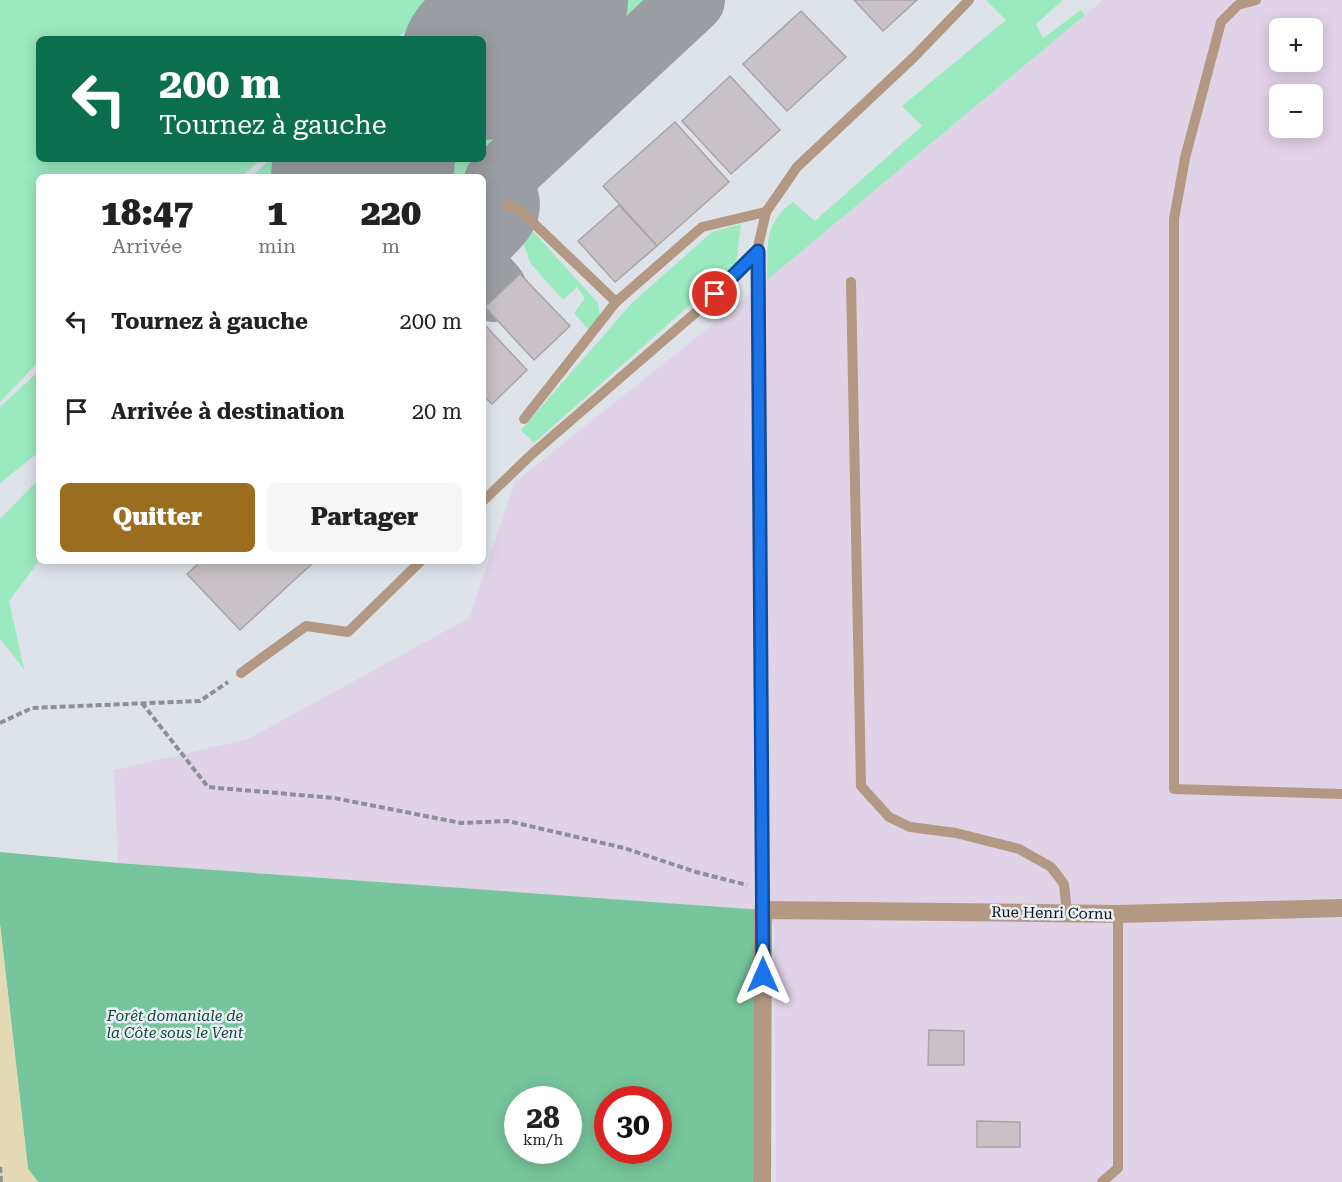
<!DOCTYPE html>
<html lang="fr">
<head>
<meta charset="utf-8">
<style>
	:root { --surface:#fff; --page:#f6f6f6; --text:#222; --muted:#767676; --accent:#9b6d1e }
	body { margin:0; font-family:"Roboto Serif",serif; background:var(--page); color:var(--text); height:100vh; display:flex; flex-direction:column; font-size:22px; white-space:nowrap }
	* { box-sizing:border-box; margin:0 }
	p { font-size:20px; color:var(--muted) }
	.icon { flex:none; width:33px; height:33px; fill:none; stroke:currentColor; stroke-width:2; stroke-linecap:round; stroke-linejoin:round }
	.map { position:relative; flex:1; overflow:hidden }
	.panel { position:absolute; left:36px; top:174px; width:450px; height:390px; display:flex; flex-direction:column; background:var(--surface); border-radius:9px; box-shadow:0 3px 15px #0003 }
	.panel>* { flex:none }
	.banner { position:absolute; left:36px; top:36px; width:450px; height:126px; border-radius:9px; box-shadow:0 3px 15px #0003; background:#0b6e4f; color:#fff; overflow:hidden }
	.fabs { position:absolute; left:1269px; top:18px; display:grid; gap:12px }
	.fabs a { display:grid; place-items:center; width:54px; height:54px; border-radius:9px; background:var(--surface); box-shadow:0 3px 15px #0003; font-size:30px }
	.speed { position:absolute; left:504px; top:1086px; display:flex; gap:12px; font-size:30px; font-weight:700; text-align:center }
	.speed>* { display:grid; place-content:center; width:78px; height:78px; border-radius:50%; background:var(--surface); box-shadow:0 3px 15px #0003; line-height:1 }
	.speed small { font-size:15px; font-weight:400 }
	.speed .limit { border:9px solid #d22; background:#fff; color:#111 }
	.pin { position:absolute; display:grid; place-items:center; width:51px; height:51px; color:#fff; margin:-26px; border:3px solid #fff; border-radius:50%; box-shadow:0 2px 6px #0007 }
	.me { position:absolute; width:66px; margin:-33px; rotate:0deg; stroke-linejoin:round; filter:drop-shadow(0 0 4px #0008) }
	.turn { display:flex; align-items:center; gap:21px; height:126px; padding:0 24px; font-size:27px }
	.turn .icon { width:78px; height:78px; stroke-width:2.5 }
	.turn b { display:block; font-size:42px; line-height:51px }
	.eta { display:flex; justify-content:space-evenly; align-items:center; height:102px; text-align:center }
	.eta b { font-size:36px; font-weight:800; line-height:42px }
	.primary-button { display:flex; gap:12px; margin-top:auto; padding:12px 24px }
	.primary-button a { flex:1; height:69px; border-radius:9px; background:var(--accent); color:#fff; font-size:24px; font-weight:800; line-height:69px; text-align:center }
	.primary-button a+a { background:var(--page); color:var(--text) }
	ul { padding:0; list-style:none }
	li { display:flex; align-items:center; gap:18px; height:90px; padding:0 24px }
	li div { flex:1 }
	li b { display:block; font-size:22px }
	li em { font-style:normal }
	.map>svg:first-child { display:block }
	.industrial { fill:#e1d3e7; fill-rule:evenodd }
	.green { fill:#9be9bf }
	.forest { fill:#77c59c; fill-rule:evenodd }
	.sand { fill:#e3d9b4 }
	.lines { fill:none; stroke-linecap:round; stroke-linejoin:round }
	.taxiway { stroke:#9a9ea3; stroke-width:66 }
	.runway { stroke:#9a9ea3; stroke-width:164 }
	.building { fill:#c8c1c6; stroke:#aaa3a8; stroke-width:1.5 }
	.path { stroke:#8c9095; stroke-width:4; stroke-dasharray:6 3; stroke-linecap:butt }
	.lane { stroke:#b39983; stroke-width:10 }
	.street { stroke:#b39983; stroke-width:18 }
	.route-casing { stroke:#114b97; stroke-width:15 }
	.route { stroke:#1a73e8; stroke-width:10 }
	.labels { text-anchor:middle; stroke-width:5; stroke-linejoin:round; paint-order:stroke }
	.street-label { font-size:15px; fill:#0d0f11; stroke:#ebf0f8 }
	.park-label { font-size:15px; font-style:italic; fill:#0c4c31; stroke:#ebf0f8 }
</style>
</head>
<body>
<div class="map">
<svg width="1342" height="1182" viewBox="0 0 1342 1182">
	<rect width="100%" height="100%" fill="#dee3ea"/>
	<!-- industrial -->
	<path class="industrial" d="M1103,0H1342V1182H776L774,926L763,910L118,863L114,770L248,739L469,618L515,482L717,321ZM1280,28H1312V62H1280ZM1280,94H1312V128H1280Z"/>
	<!-- green -->
	<g class="green">
		<polygon points="0,0 440,0 396,39 39,39 39,159 261,159 241,177 39,177 39,361 0,402"/>
		<polygon points="444,0 492,0 450,39 402,39"/>
		<polygon points="586,0 684,0 500,171 483,152 483,102"/>
		<path d="M986,0H1063L1036,24L1043,38L1081,10L1085,15L767,280C768,247 763,223 793,202L815,221L922,126L902,106L1006,20Z"/>
		<polygon points="271,159 318,159 298,177 251,177"/>
		<polygon points="426,159 466,159 482,177 407,177"/>
		<polygon points="509,216 520,217 598,303 600,317 589,330 574,313 585,298 577,287 563,300 531,264 524,245 508,247 501,228"/>
		<polygon points="741,224 736,264 534,443 521,430 632,303 712,232"/>
		<polygon points="39,371 39,452 0,483 0,407"/>
		<polygon points="39,479 39,561 9,601 24,669 0,639 0,519"/>
	</g>
	<!-- forest -->
	<path class="forest" d="M0,852L118,863L763,910L754,1182H38L28,1169L0,924ZM518,1100H568V1150H518ZM608,1100H658V1150H608Z"/>
	<!-- sand -->
	<polygon class="sand" points="0,924 28,1169 38,1182 0,1182"/>
	<g class="lines">
		<!-- taxiway -->
		<g class="taxiway">
			<path d="M483,239C504,217 517,209 497,181L692,0"/>
			<polyline points="483,277 494,289"/>
		</g>
		<!-- runway -->
		<g class="runway">
			<polyline points="483,58 546,0"/>
			<polyline points="353,177 373,159"/>
		</g>
	</g>
	<!-- building -->
	<g class="building">
		<polygon points="854,0 917,0 883,31"/>
		<polygon points="801,11 846,57 787,111 743,64"/>
		<polygon points="730,76 780,130 731,174 682,121"/>
		<polygon points="675,122 729,182 657,246 603,186"/>
		<polygon points="619,205 657,246 615,282 578,241"/>
		<polygon points="520,274 570,326 534,360 485,307"/>
		<polygon points="483,323 527,370 492,404 483,396"/>
		<polygon points="201,561 315,561 240,630 187,574"/>
		<polygon points="929,1030 964,1031 964,1065 928,1065"/>
		<polygon points="977,1121 1020,1122 1020,1147 977,1147"/>
	</g>
	<g class="lines">
		<!-- path -->
		<g class="path">
			<polyline points="142,703 208,787 334,798 461,823 508,821 624,848 696,872 747,885"/>
			<polyline points="0,723 32,708 200,701 228,682"/>
			<polyline points="0,1167 1,1182"/>
		</g>
		<!-- lane -->
		<g class="lane">
			<polyline points="1256,0 1238,5 1221,22 1185,158 1174,219 1174,789 1342,794"/>
			<polyline points="508,205 523,213 616,302 702,227 766,212"/>
			<polyline points="851,282 861,786 889,817 910,827 956,833 1019,849 1051,867 1064,884 1067,913"/>
			<polyline points="524,419 616,302"/>
			<polyline points="483,501 532,454 701,308 757,251"/>
			<polyline points="241,673 306,626 348,632 421,561"/>
			<polyline points="763,910 757,251 766,212 797,167 913,58 969,0"/>
			<polyline points="1102,1182 1118,1168 1118,914"/>
		</g>
		<!-- street -->
		<polyline class="street" points="762,1182 763,910 1118,914 1342,908"/>
	</g>
	<g class="lines">
		<!-- route casing -->
		<g class="route-casing">
			<polyline id="route" points="715,294 758,251 763,975"/>
		</g>
		<!-- route -->
		<use href="#route" class="route"/>
	</g>
	<g class="labels">
		<!-- street labels -->
		<g class="street-label">
			<text transform="translate(1052 913) rotate(1)" y="5">Rue Henri Cornu</text>
		</g>
		<!-- park labels -->
		<g class="park-label">
			<text x="175" y="1021">Forêt domaniale de<tspan x="175" dy="17">la Côte sous le Vent</tspan></text>
		</g>
	</g>
</svg>
<div class="fabs">
<a>+</a>
<a>−</a>
</div>
<div class="speed"><div>28<small>km/h</small></div><div class="limit">30</div></div>
<div class="pin" style="left:715px;top:294px;background:#d93025"><svg class="icon" aria-label="arrive" viewBox="0 0 24 24"><path d="M6 21V4h12l-3 4 3 4H6"/></svg></div>
<svg class="me" style="left:763px;top:975px" viewBox="-20 -20 40 40"><path d="M0-17L14 15 0 8-14 15z" fill="#1a73e8" stroke="#fff" stroke-width="4"/></svg>
<div class="banner">
<div class="turn"><svg class="icon" aria-label="left" viewBox="0 0 24 24"><path d="M17 20v-9H6M10 6l-5 5 5 5"/></svg><div><b>200 m</b>Tournez à gauche</div></div>
</div>
<section class="panel">
<div class="eta">
<div><b>18:47</b><p>Arrivée</p></div>
<div><b>1</b><p>min</p></div>
<div><b>220</b><p>m</p></div>
</div>
<ul>
<li><svg class="icon" aria-label="left" viewBox="0 0 24 24"><path d="M17 20v-9H6M10 6l-5 5 5 5"/></svg><div><b>Tournez à gauche</b></div><em>200 m</em></li>
<li><svg class="icon" aria-label="arrive" viewBox="0 0 24 24"><path d="M6 21V4h12l-3 4 3 4H6"/></svg><div><b>Arrivée à destination</b></div><em>20 m</em></li>
</ul>
<div class="primary-button"><a>Quitter</a><a>Partager</a></div>
</section>
</div>
</body>
</html>
